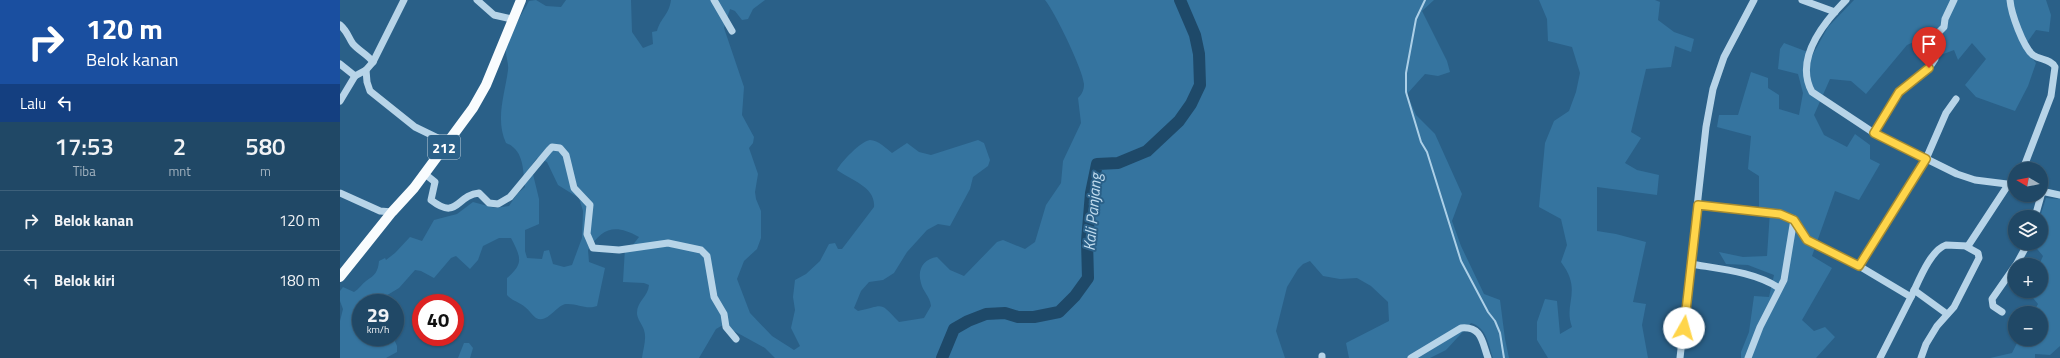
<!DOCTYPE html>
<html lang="id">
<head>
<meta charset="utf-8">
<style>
  body { margin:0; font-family:"Titillium Web",sans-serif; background:#284f6c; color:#f1f3f6; height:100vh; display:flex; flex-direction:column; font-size:15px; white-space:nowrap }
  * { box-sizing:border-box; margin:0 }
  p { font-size:13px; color:#a2b2bf }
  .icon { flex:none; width:22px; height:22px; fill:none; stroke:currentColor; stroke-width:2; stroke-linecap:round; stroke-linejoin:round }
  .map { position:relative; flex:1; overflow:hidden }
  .side { display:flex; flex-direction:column; background:#204866; width:340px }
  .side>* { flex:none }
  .top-card { background:#1a4fa0; color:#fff; overflow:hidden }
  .needle { width:26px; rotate:280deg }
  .controls { position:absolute; left:1668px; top:162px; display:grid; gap:8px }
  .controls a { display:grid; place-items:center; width:40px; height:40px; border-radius:50%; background:#204866; box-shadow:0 1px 3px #0004,0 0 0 1px #3d607a; font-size:20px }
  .speed { position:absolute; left:12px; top:294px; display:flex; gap:8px; font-size:20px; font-weight:700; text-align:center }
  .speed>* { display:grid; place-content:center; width:52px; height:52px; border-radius:50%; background:#204866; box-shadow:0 1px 3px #0004,0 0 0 1px #3d607a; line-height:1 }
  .speed small { font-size:10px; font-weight:400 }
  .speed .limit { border:6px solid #d22; background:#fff; color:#111 }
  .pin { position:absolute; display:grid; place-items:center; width:34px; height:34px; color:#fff; margin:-41px -17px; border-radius:50% 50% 50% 0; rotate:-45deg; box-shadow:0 0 4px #0007 }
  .pin .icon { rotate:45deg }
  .me { position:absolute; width:44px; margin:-22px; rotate:7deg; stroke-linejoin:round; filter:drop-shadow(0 0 3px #0008) }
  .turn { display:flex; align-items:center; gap:14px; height:84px; padding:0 20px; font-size:18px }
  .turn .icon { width:52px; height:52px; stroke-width:2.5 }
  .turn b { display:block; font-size:28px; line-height:34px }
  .then { display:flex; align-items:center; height:38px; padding:0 20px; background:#0003; gap:8px; font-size:15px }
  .eta { display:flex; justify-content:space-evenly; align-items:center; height:68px; text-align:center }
  .eta b { font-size:24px; font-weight:600; line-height:28px }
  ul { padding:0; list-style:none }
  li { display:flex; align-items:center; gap:12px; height:60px; padding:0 20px; border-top:1px solid #3d607a }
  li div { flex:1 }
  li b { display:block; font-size:15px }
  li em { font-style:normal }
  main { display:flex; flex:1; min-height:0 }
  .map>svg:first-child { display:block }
  .green { fill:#35749f; fill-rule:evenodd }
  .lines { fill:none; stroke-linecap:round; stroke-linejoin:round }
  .stream { stroke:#acd0e8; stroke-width:2 }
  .river { stroke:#1e4969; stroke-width:12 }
  .minor { stroke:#b7d4e8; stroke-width:7 }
  .major { stroke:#f9fcfe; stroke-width:10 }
  .route-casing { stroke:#a68a30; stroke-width:10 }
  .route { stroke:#ffd54a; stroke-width:7 }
  .labels { text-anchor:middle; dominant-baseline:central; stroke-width:4; stroke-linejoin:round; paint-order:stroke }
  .shield { fill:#2a6088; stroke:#bfcfdb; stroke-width:1 }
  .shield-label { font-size:14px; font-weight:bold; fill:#fff }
  .water-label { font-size:16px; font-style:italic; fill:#c3ddef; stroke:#2a6088 }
</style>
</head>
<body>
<main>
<section class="side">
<div class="top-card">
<div class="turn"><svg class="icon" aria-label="right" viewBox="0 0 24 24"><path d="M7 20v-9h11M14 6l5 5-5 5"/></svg><div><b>120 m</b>Belok kanan</div></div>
<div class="then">Lalu<svg class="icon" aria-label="left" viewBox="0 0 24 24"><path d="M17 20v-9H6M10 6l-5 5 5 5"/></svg></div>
</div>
<div class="eta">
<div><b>17:53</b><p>Tiba</p></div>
<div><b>2</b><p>mnt</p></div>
<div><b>580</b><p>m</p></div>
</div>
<ul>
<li><svg class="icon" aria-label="right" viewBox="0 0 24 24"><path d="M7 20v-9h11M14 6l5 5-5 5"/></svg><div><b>Belok kanan</b></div><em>120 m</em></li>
<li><svg class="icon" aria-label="left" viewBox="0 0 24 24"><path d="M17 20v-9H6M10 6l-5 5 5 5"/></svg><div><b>Belok kiri</b></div><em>180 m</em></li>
</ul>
</section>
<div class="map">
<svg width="1720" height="358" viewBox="0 0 1720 358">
  <rect width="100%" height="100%" fill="#2a6088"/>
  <!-- green -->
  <g class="green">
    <path d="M196 0 206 6 221 7 226 0H291L292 32 303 48 313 44 312 32 317 31C321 17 329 15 331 0H425L413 9 408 19 402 20 395 11 390 9 384 28 404 87 402 115 414 137 413 143 409 148 418 174 415 192 416 199 421 211V238L417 249 404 261 397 279 410 313 432 336 454 350 460 346 451 328 455 310 453 297 455 280 466 274 480 261 489 244 495 243 498 249H502L534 207C536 187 511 180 497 170 501 162 521 141 530 140 538 140 547 149 552 153L567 143 579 152 591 155 638 140 644 143 650 160 648 166 633 177 630 189 610 226 598 224 587 230 567 252 554 273 543 280 529 282 521 291 514 308 518 311C545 305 539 301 559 322L584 318 591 306C590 296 583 292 581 283 577 270 583 259 597 257L610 270 624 276 657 242 663 240 685 249 695 242 706 205 721 183 723 161 741 123 738 98C742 94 744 90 744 84 743 70 715 12 705 0H1094L1082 11 1107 61 1110 72 1098 76 1085 74 1067 94 1076 115 1095 134 1122 194 1112 221 1121 246 1144 294 1160 300 1165 339 1169 358H1153C1148 344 1147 328 1131 323L1106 350 1090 358H1009L1006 343 1049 321 1048 302 1031 286 1017 278 1000 279 983 276 970 261 963 264 958 269 947 287 936 331 945 358H435L425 348 383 325 376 329 359 358H302C303 349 307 339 304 330 302 324 297 319 297 313 297 301 308 297 309 285L304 283 283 282 285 248 292 246 299 237C275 224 263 227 248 250L249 262 265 268 257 306C246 310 237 303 226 304 216 305 208 324 196 318 192 315 189 310 185 307 179 302 172 301 167 295V278C184 264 181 257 171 238H159L143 246 138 260 130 269 116 256 111 258 94 278 81 271 75 270 59 288 34 303H21V337H53L57 346V352L46 358H0V321L3 309 0 301V291L3 287 14 292C19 289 22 284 26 281 35 275 38 272 39 261L45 258 46 260 55 253 70 237 82 241 94 220 117 214 133 202 155 208 169 206 177 194 185 187C183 170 184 150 166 143 155 119 165 94 168 70 169 63 165 55 166 48 170 32 181 16 189 1ZM197 158 207 162 218 185 239 198 243 211 242 238 232 265 224 267 213 264 209 250 204 251 202 259 187 258 185 251V230L199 224V199L191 166Z"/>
    <path d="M1199 0H1315L1320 2 1318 20 1334 32 1354 39 1351 52 1335 46 1331 67 1306 69 1291 132 1301 138 1285 163 1297 170 1319 175 1317 195 1257 187V231L1276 234 1306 242 1293 302 1306 304 1302 325 1308 358H1208L1197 340V322L1205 299 1217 301 1220 334 1232 327C1223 303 1243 291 1221 262L1227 245 1221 219 1199 207 1205 143 1214 121 1229 111 1236 92 1240 73 1232 47 1208 41 1207 19Z"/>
    <polygon points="1514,0 1706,0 1711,15 1709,32 1696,30 1684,47 1696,63 1688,86 1675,111 1636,97 1625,85 1646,59 1632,43 1618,60 1614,50 1598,56 1585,37 1567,45 1526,94 1511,81 1490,79 1474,115 1484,135 1507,147 1515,134 1530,145 1530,159 1540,164 1519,200 1495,191 1472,256 1492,268 1462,320 1474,331 1485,327 1495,337 1476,358 1401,358 1401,352 1409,332 1414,296 1429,297 1434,275 1408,265 1386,264 1379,252 1403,257 1427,256 1430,211 1419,208 1419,176 1408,169 1411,136 1377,127 1379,115 1398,115 1411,72 1428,78 1428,88 1439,95 1439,109 1459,115 1463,93 1458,74 1438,69 1440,49 1444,43 1473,54 1488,27"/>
    <polygon points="1720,197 1720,346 1710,355 1695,354 1695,358 1650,358 1672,353 1679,339 1701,339 1701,313 1693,313 1698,304 1689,293 1690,291 1701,291 1701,265 1699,265 1703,256 1693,244 1701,243 1700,217 1706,198 1718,199"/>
    <polygon points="124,343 129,343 133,348 130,358 118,358"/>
  </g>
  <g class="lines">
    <!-- stream -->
    <polyline class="stream" points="1085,0 1076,19 1066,73 1066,92 1081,142 1087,152 1121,261 1148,312 1155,321 1160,333 1164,358"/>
    <!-- river -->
    <polyline class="river" points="602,358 614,329 628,321 646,314 665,313 678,317 694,317 719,312 735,296 748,278 747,241 751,193 757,164 778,163 807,151 839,121 851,104 860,85 859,54 855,35 840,0"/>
    <!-- minor -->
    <g class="minor">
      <polyline points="64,0 33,62 26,70 27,82 30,91 75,127 108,143"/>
      <polyline points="137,0 154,15 172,19"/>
      <polyline points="374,0 392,31"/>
      <polyline points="1462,0 1495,12"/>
      <path d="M1506 0C1484 22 1454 59 1472 92L1534 133 1617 174 1635 180 1675 185"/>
      <path d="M1670 0C1671 13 1683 47 1693 55 1700 60 1711 59 1715 67L1711 96 1683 169"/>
      <path d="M0 25C8 32 8 37 13 44 19 51 27 54 33 62"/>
      <polyline points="0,64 15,76 26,70"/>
      <polyline points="0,101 15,76"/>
      <polyline points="1534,133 1559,92 1589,68 1595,59 1595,55 1585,41 1588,37 1599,32 1604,27 1605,19 1614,0"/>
      <path d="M85 174 95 182 91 200C118 221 116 195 139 193L149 203 158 204 170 197 209 150 212 147 220 148 226 155 234 188 250 205 247 234 253 248 279 250 328 243 361 250 367 256 374 297 384 314 386 327 396 339"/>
      <polyline points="1701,191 1720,195"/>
      <polyline points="0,193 40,211 52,212"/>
      <polyline points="1358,205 1441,214 1454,219 1467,240 1519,266"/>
      <polyline points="1695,217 1702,192"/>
      <path d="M1351 264C1380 269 1415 272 1439 288"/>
      <polyline points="1676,265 1688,243"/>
      <polyline points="1574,290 1607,314"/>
      <path d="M1571 297C1578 283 1590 250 1606 245L1628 246 1668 185"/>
      <polyline points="1662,312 1653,306 1652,299 1675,266"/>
      <polyline points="982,356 982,358"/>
      <path d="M1071 358 1121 328C1142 326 1142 342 1148 358"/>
      <polyline points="1340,358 1366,127 1373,89 1384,57 1414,0"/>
      <polyline points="1408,358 1420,327 1444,280 1454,219"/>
      <polyline points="1540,358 1571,297 1519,266 1586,159 1606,113 1616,99"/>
      <polyline points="1581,358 1586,344 1597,326 1614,307 1639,258 1638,253 1627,247"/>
    </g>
    <!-- major -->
    <polyline class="major" points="0,277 52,212 74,188 133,108 146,85 181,0"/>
  </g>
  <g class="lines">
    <defs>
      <polyline id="route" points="1344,328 1358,205 1440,214 1454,220 1467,240 1519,266 1586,159 1534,133 1559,92 1589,68"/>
    </defs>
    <!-- route casing -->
    <use href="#route" class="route-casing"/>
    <!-- route -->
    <use href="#route" class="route"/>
  </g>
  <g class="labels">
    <!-- shield labels -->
    <rect class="shield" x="88" y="135" width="32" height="24" rx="3"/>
    <g class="shield-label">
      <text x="104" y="147">212</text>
    </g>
    <!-- water labels -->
    <g class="water-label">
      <text transform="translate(752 212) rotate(-85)">Kali Panjang</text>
    </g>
  </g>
</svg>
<div class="controls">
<a><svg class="needle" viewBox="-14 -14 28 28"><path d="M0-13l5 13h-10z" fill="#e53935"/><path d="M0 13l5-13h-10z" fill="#a2b2bf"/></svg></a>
<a><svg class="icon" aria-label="layers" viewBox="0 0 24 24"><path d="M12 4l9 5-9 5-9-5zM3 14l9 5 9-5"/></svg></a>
<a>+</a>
<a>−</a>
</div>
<div class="speed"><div>29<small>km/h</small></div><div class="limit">40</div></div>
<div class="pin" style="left:1589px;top:68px;background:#d93025"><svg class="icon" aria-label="arrive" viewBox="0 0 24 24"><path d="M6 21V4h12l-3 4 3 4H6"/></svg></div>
<svg class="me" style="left:1344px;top:328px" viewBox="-20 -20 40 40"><circle r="19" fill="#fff"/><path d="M0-13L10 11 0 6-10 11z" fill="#ffd54a"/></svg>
</div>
</main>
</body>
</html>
